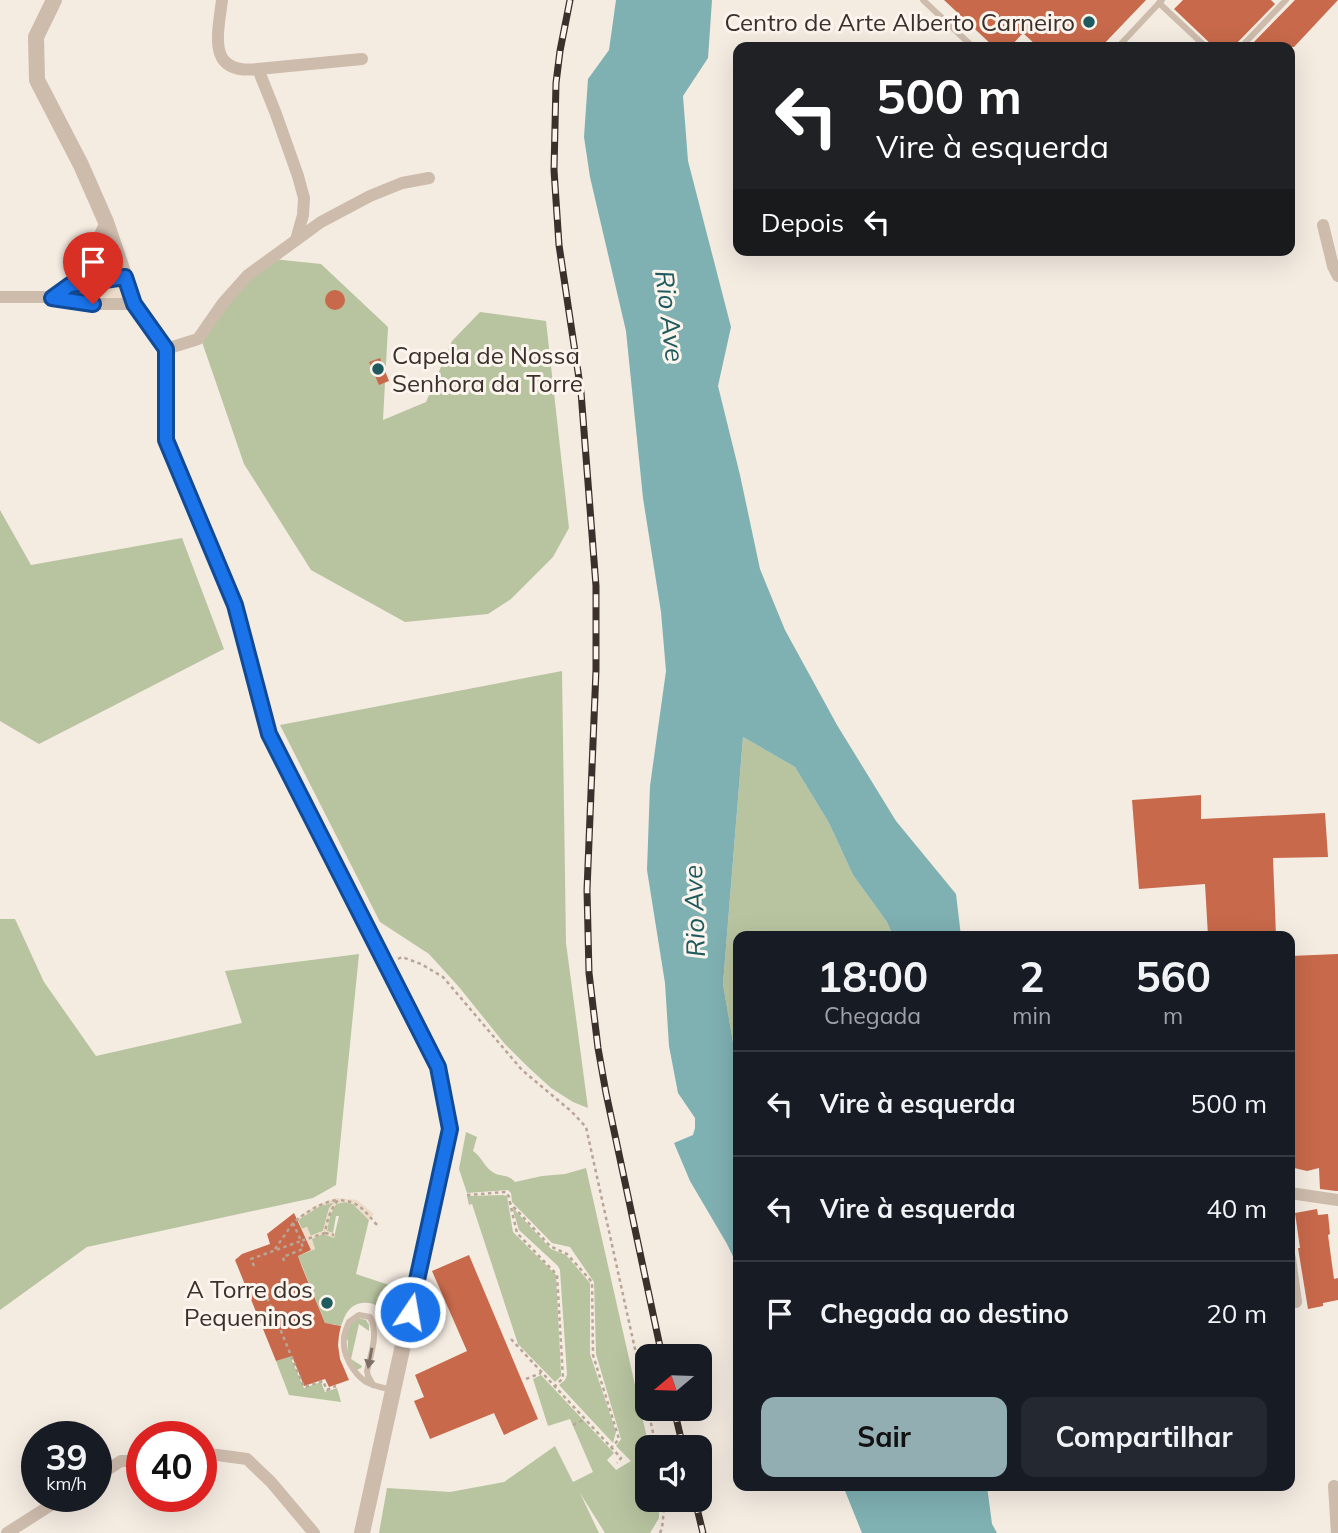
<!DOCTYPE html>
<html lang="pt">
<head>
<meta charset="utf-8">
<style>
  body { margin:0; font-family:Mulish,sans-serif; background:#242831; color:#f1f3f6; height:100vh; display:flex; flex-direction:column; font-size:26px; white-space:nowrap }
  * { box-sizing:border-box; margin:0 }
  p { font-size:23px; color:#9ea1a6 }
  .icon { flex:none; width:38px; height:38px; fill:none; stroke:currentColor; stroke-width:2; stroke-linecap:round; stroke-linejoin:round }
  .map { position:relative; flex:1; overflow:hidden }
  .details { position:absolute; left:733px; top:931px; width:562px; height:560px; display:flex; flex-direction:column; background:#171b24; border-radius:14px; box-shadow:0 7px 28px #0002 }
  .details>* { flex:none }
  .banner { position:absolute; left:733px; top:42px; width:562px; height:214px; border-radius:14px; box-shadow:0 7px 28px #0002; background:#202124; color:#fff; overflow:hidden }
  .needle { width:46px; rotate:251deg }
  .fabs { position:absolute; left:635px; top:1344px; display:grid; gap:14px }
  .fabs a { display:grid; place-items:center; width:77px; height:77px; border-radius:14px; background:#171b24; box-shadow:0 7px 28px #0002; font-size:35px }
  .speed { position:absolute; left:21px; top:1421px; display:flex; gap:14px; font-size:35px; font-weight:700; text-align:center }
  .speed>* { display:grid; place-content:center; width:91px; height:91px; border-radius:50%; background:#171b24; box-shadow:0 7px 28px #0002; line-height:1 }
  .speed small { font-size:18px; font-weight:400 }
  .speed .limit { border:10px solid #d22; background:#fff; color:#111 }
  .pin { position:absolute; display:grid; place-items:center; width:60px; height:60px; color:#fff; margin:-72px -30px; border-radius:50% 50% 50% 0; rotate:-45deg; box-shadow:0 0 7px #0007 }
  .pin .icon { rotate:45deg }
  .me { position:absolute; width:77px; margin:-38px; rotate:12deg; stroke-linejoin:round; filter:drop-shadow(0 0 5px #0008) }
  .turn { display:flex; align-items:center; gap:24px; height:147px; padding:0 28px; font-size:32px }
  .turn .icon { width:91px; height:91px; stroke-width:2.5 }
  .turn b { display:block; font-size:49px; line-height:60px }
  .then { display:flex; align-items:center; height:66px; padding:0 28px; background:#0003; gap:14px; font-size:26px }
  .eta { display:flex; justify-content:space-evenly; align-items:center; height:119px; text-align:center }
  .eta b { font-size:42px; font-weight:700; line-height:49px }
  .cta { display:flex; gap:14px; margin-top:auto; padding:14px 28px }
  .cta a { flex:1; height:80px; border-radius:14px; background:#92aeb2; color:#111; font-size:28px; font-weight:700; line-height:80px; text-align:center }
  .cta a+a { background:#242831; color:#f1f3f6 }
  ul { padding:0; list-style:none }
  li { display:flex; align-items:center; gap:21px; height:105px; padding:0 28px; border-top:2px solid #363941 }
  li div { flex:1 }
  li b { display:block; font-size:26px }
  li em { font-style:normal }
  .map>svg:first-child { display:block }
  .green { fill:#b8c4a0 }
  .plaza { fill:#ecdcc8 }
  .water { fill:#7fb0b2 }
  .building { fill:#c8694b }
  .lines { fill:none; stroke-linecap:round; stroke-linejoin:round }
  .path { stroke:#b9a596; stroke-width:2.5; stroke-dasharray:3.5 3.5; stroke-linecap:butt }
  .service { stroke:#cdbbac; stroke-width:6 }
  .minor { stroke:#cdbbac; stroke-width:12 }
  .tertiary { stroke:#cdbbac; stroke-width:16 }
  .rail-casing { stroke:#3b302b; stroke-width:7 }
  .rail { stroke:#fbf5ee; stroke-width:4.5; stroke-dasharray:13; stroke-linecap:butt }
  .oneway { fill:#7d6f65 }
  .route-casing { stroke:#114b97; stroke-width:18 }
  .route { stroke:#1a73e8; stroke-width:12 }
  .poi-dot { fill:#1f5a5e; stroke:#fbf5ee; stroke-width:2.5 }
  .labels { text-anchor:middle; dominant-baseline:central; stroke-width:6; stroke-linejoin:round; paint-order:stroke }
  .poi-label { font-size:24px; fill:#3b302b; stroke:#fbf5ee; text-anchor:end }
  .water-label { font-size:26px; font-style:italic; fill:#1f5a5e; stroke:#fbf5ee }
</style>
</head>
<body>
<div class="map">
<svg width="1338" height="1533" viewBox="0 0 1338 1533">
  <rect width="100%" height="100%" fill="#f4ebe1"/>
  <!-- green -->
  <g class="green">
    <polygon points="273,259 321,264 388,327 383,420 426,402 452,341 480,312 546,321 569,528 553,557 511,599 488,614 405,622 311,570 244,464 201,339 225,304"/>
    <polygon points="0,510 31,565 182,538 224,649 39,744 0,721"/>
    <polygon points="562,671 566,943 588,1108 573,1102 551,1088 529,1068 504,1043 459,987 429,954 380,922 280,725"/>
    <polygon points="743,737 795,767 829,823 853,875 887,922 893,936 738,936 738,1071 723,984"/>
    <polygon points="0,919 15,919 44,982 96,1056 242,1023 225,971 359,954 336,1185 313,1198 87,1247 0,1310"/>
    <path d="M466 1132 477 1137 473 1151C481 1156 485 1168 494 1173 502 1177 508 1174 515 1182L542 1176 565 1174 586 1168 649 1447H648V1500H659V1518L650 1533H605L580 1493 599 1533H379L387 1488 450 1492 504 1482 555 1446 573 1482 593 1472 570 1419 548 1426 533 1379 541 1375 614 1453 607 1460 616 1470 631 1461 616 1446 621 1439 596 1354 594 1282 570 1247 552 1243 512 1202 511 1193 508 1190 467 1193 459 1169Z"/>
    <polygon points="503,1195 507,1196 513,1232 556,1275 561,1372 561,1376 555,1382 518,1344 472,1204 469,1205 467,1196"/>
    <polygon points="335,1202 329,1209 323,1231 310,1236 307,1227 302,1229 298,1220 320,1206"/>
    <path d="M345 1202 353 1204 369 1220 356 1274 404 1290 395 1333C392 1326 390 1318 385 1312 376 1301 358 1299 349 1310 345 1314 343 1321 341 1326L332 1324 330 1335 298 1256 315 1249 311 1239 323 1234 334 1237 339 1216H336L333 1233 327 1231 330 1215 336 1204Z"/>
    <polygon points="512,1207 551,1249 566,1255 590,1283 590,1354 616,1432 613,1443 559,1385 565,1380 567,1375 560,1270 558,1266 519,1230"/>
    <path d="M358 1318 366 1320 369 1325V1331L359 1324 351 1359 362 1366 361 1368 356 1370C349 1363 347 1350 348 1340L345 1339 349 1324Z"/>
    <polygon points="290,1356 304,1388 321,1382 325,1392 337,1388 341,1402 289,1395 276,1361"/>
  </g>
  <!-- plaza -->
  <g class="plaza">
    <polygon points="108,248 125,299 66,295"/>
    <polygon points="336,1198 357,1200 374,1214 369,1220 353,1204 345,1202 336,1204 330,1215 327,1231 335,1234 334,1238 323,1234 312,1239 315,1249 311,1250 302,1229 307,1227 311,1236 323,1231 329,1208 334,1202 320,1206 298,1220 297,1218 317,1205"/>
  </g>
  <!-- water -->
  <g class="water">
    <polygon points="616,0 712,0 708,58 683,96 688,161 731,327 718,386 740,475 760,569 785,630 837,725 896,821 956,894 961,936 893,936 887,922 853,875 829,823 795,767 743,737 723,984 738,1071 738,1267 727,1244 690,1181 674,1143 693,1135 695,1128 695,1118 678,1093 669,1046 665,983 647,870 650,786 666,671 661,612 643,498 626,331 590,177 584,137 588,79 609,50"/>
    <polygon points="843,1486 987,1486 992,1524 997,1533 862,1533"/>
  </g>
  <!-- building -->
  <g class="building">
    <polygon points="944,0 1146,0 1101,47 1038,47 1023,33 1010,47 994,47"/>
    <polygon points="1183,0 1271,0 1275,4 1237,43 1235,47 1214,47 1174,9"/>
    <polygon points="1295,0 1338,0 1294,47 1249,47"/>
    <circle cx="335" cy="300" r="10"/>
    <polygon points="380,358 389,381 379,385 369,362"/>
    <polygon points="1201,795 1201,819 1325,813 1328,857 1273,858 1276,936 1208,936 1205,884 1139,889 1132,800"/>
    <polygon points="1338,954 1338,1191 1336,1191 1320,1189 1319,1168 1307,1171 1290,1167 1290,956"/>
    <polygon points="1317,1209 1318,1215 1328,1214 1330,1234 1328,1235 1334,1279 1338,1278 1338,1300 1323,1303 1323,1306 1308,1309 1298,1248 1300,1248 1295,1213"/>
    <polygon points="294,1213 311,1250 298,1256 302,1267 325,1323 341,1326 339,1335 338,1345 340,1359 349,1380 329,1387 325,1379 304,1386 292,1356 276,1361 235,1260 242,1254 270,1244 267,1234"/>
    <polygon points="469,1255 538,1419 504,1435 494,1413 430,1439 414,1401 424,1397 415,1375 467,1351 432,1271"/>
  </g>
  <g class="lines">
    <!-- path -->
    <g class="path">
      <polyline points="398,959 402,957 421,964 443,977 522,1070 571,1111 586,1127 648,1408"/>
      <polyline points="467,1195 506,1192 509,1197 510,1203"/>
      <polyline points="325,1233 334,1235"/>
      <polyline points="275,1249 293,1223"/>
      <path d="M284 1261 283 1257 303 1249 301 1241 325 1233C327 1220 330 1210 338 1200 360 1201 364 1211 378 1226"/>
      <path d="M254 1266 251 1259 301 1241 293 1223C306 1212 321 1202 338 1200"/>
      <polyline points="262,1285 304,1387 323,1381 327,1390 336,1386"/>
      <polyline points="511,1339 621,1458 617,1463"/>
      <polyline points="526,1379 541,1373"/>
      <polyline points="554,1387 563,1378 557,1275 517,1233 510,1203 550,1246 567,1254 592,1282 593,1355 619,1439 611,1448"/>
      <polyline points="648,1409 656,1447"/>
      <polyline points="573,1425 585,1419"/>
      <polyline points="660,1533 662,1528 665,1500"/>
    </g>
    <!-- service -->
    <g class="service">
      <polyline points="923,0 973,47"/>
      <polyline points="1159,3 1206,47"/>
      <polyline points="1118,47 1162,0"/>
      <polyline points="1241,47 1286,0"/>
      <path d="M373 1385 368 1376 367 1371C371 1353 379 1334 370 1317L359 1315 349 1322C347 1327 344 1333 344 1338 342 1354 353 1373 366 1382 373 1386 384 1388 393 1390"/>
    </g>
    <!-- minor -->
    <g class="minor">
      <path d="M222 0C218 34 206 75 258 69L276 114 298 176 304 198 303 215 296 240"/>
      <polyline points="258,69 362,59"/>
      <polyline points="1323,225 1333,266 1338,276"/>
      <polyline points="70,285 125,277"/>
      <polyline points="0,297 52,297 93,304 134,304"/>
      <polyline points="52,297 70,285 91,263 95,245 106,222"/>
      <polyline points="166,349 198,339 223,303 248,275 321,222 370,196 402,183 429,178"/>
      <polyline points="1290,1193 1338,1200"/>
      <polyline points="1290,1258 1296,1302"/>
      <polyline points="201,1455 210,1454 247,1459 271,1482 314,1533"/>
      <polyline points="96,1477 121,1461 142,1461"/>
      <polyline points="1334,1486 1337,1533"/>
      <polyline points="7,1533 65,1496"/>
    </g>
    <!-- tertiary -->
    <polyline class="tertiary" points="54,0 36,37 37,80 81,165 106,222 134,304 166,349 166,440 235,605 269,734 438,1067 450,1129 362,1533"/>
    <defs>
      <g id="rail">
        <polyline points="570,0 560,51 556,83 554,170 559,245 581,392 596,586 596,670 587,890 589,973 598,1048 606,1093 662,1356"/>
        <polyline points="674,1409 683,1447"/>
        <polyline points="695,1500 703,1533"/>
      </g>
    </defs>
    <!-- rail casing -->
    <use href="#rail" class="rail-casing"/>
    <!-- rail -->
    <use href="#rail" class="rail"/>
  </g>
  <!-- one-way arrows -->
  <defs><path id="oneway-solid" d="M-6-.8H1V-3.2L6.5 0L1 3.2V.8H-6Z" transform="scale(1.75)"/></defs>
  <use class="oneway" href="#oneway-solid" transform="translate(370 1358) rotate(101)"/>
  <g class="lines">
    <defs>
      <polyline id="route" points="93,304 52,298 70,285 125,277 134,304 166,349 166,440 235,605 269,734 438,1067 450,1129 410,1312"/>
    </defs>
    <!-- route casing -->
    <use href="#route" class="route-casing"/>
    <!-- route -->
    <use href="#route" class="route"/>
  </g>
  <!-- markers -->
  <g class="poi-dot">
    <circle cx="1089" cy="22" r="7"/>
    <circle cx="378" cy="369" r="7"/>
    <circle cx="327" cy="1303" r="7"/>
  </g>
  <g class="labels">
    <!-- poi labels -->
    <g class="poi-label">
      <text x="1075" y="22">Centro de Arte Alberto Carneiro</text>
      <text x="392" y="355" text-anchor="start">Capela de Nossa<tspan x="392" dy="28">Senhora da Torre</tspan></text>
      <text x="313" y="1289">A Torre dos<tspan x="313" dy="28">Pequeninos</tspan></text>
    </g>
    <!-- water labels -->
    <g class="water-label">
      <text transform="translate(670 316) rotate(83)">Rio Ave</text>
      <text transform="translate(694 911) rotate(-92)">Rio Ave</text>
    </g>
  </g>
</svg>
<div class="fabs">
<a><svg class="needle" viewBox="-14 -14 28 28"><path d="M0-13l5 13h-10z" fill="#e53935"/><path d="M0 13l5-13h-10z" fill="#9ea1a6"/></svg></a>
<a><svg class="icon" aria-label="sound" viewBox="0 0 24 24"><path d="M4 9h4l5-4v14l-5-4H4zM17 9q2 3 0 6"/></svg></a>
</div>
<div class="speed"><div>39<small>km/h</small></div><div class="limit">40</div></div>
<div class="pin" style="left:93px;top:304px;background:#d93025"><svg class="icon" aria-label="arrive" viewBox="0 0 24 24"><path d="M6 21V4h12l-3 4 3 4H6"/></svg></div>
<svg class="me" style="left:410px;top:1312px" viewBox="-20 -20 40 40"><circle r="17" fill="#1a73e8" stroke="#fff" stroke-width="3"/><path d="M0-11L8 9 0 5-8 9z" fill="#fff"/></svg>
<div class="banner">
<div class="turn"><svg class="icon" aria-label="left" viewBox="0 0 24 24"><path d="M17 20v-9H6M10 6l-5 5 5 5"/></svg><div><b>500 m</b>Vire à esquerda</div></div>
<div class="then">Depois<svg class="icon" aria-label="left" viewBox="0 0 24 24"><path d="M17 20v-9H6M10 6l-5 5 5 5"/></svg></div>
</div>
<section class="details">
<div class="eta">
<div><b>18:00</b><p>Chegada</p></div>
<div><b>2</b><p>min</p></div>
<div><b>560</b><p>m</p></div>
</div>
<ul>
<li><svg class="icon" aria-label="left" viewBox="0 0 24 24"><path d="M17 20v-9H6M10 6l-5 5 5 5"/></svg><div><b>Vire à esquerda</b></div><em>500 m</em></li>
<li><svg class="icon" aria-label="left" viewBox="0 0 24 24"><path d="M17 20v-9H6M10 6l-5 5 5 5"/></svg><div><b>Vire à esquerda</b></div><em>40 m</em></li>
<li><svg class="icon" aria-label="arrive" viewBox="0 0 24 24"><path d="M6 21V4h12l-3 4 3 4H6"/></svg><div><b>Chegada ao destino</b></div><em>20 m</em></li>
</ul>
<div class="cta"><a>Sair</a><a>Compartilhar</a></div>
</section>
</div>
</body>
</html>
